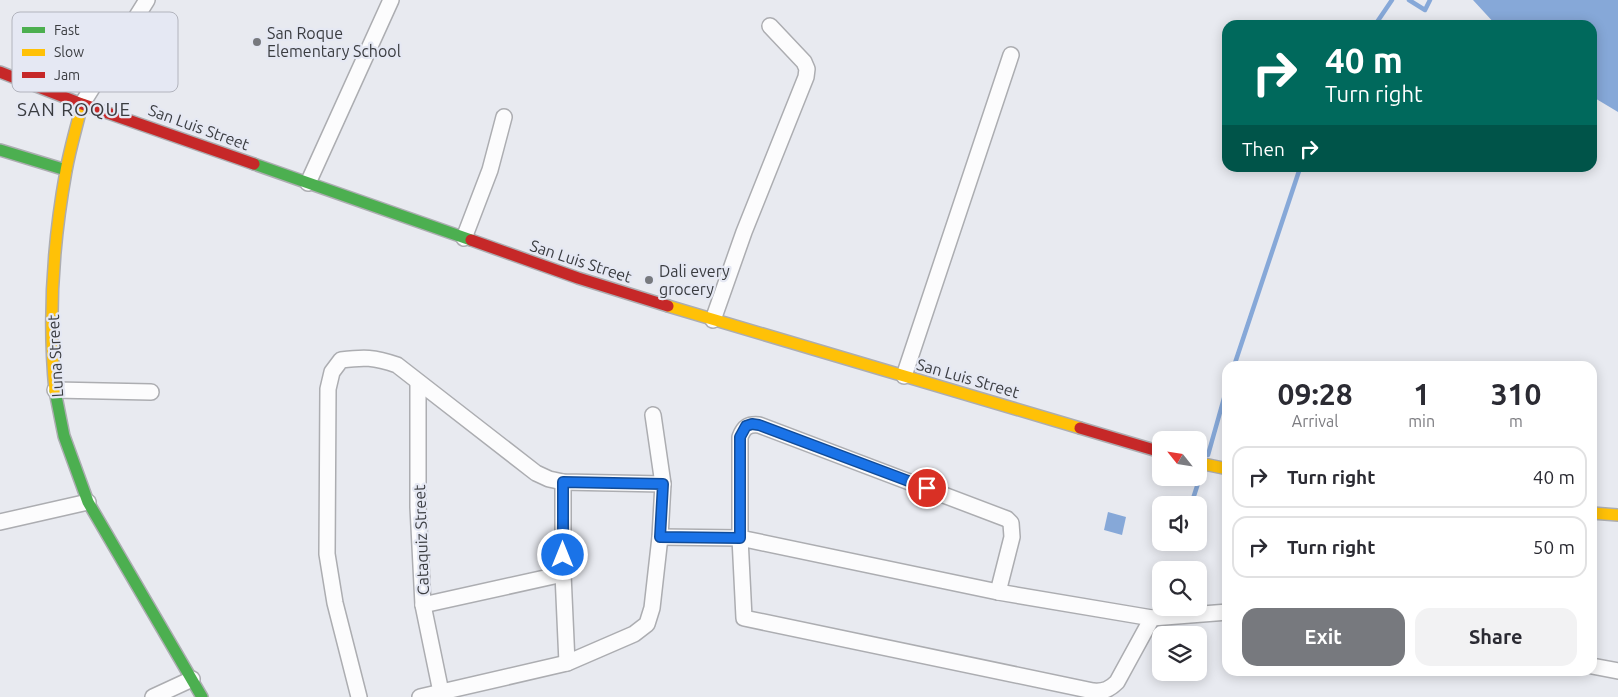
<!DOCTYPE html>
<html lang="en">
<head>
<meta charset="utf-8">
<style>
  body { margin:0; font-family:Ubuntu,sans-serif; background:#f2f2f3; color:#2b2b33; height:100vh; display:flex; flex-direction:column; font-size:19px; white-space:nowrap }
  * { box-sizing:border-box; margin:0 }
  p { font-size:16px; color:#7c7c81 }
  .icon { flex:none; width:28px; height:28px; fill:none; stroke:currentColor; stroke-width:2; stroke-linecap:round; stroke-linejoin:round }
  .map { position:relative; flex:1; overflow:hidden }
  .side { position:absolute; left:1222px; top:361px; width:375px; height:315px; display:flex; flex-direction:column; background:#fff; border-radius:15px; box-shadow:0 2px 12px #0003 }
  .side>* { flex:none }
  .hud { position:absolute; left:1222px; top:20px; width:375px; height:152px; border-radius:15px; box-shadow:0 2px 12px #0003; background:#00695c; color:#fff; overflow:hidden }
  .needle { width:32px; rotate:300deg }
  .fabs { position:absolute; left:1152px; top:431px; display:grid; gap:10px }
  .fabs a { display:grid; place-items:center; width:55px; height:55px; border-radius:10px; background:#fff; box-shadow:0 2px 12px #0003; font-size:25px }
  .pin { position:absolute; display:grid; place-items:center; width:42px; height:42px; color:#fff; margin:-21px; border:2px solid #fff; border-radius:50%; box-shadow:0 1px 5px #0007 }
  .me { position:absolute; width:55px; margin:-28px; rotate:0deg; stroke-linejoin:round; filter:drop-shadow(0 0 4px #0008) }
  .turn { display:flex; align-items:center; gap:18px; height:105px; padding:0 20px; font-size:22px }
  .turn .icon { width:65px; height:65px; stroke-width:2.5 }
  .turn b { display:block; font-size:35px; line-height:42px }
  .then { display:flex; align-items:center; height:48px; padding:0 20px; background:#0003; gap:10px; font-size:19px }
  .eta { display:flex; justify-content:space-evenly; align-items:center; height:85px; text-align:center }
  .eta b { font-size:30px; font-weight:600; line-height:35px }
  .cta { display:flex; gap:10px; margin-top:auto; padding:10px 20px }
  .cta a { flex:1; height:58px; border-radius:15px; background:#77797e; color:#fff; font-size:20px; font-weight:600; line-height:58px; text-align:center }
  .cta a+a { background:#f2f2f3; color:#2b2b33 }
  ul { padding:0; list-style:none }
  li { display:flex; align-items:center; gap:15px; height:62px; margin:0 10px 8px; padding:0 10px; border:2px solid #e1e1e2; border-radius:15px }
  li div { flex:1 }
  li b { display:block; font-size:19px }
  li em { font-style:normal }
  .map>svg:first-child { display:block }
  .water { fill:#86a8d8 }
  .lines { fill:none; stroke-linecap:round; stroke-linejoin:round }
  .stream { stroke:#86a8d8; stroke-width:4.5 }
  .street-casing { stroke:#acadb1; stroke-width:18 }
  .fast-casing { stroke:#acadb1; stroke-width:14 }
  .slow-casing { stroke:#acadb1; stroke-width:14 }
  .jam-casing { stroke:#acadb1; stroke-width:14 }
  .street { stroke:#fcfcfd; stroke-width:15 }
  .fast { stroke:#4caf50; stroke-width:11 }
  .slow { stroke:#ffc107; stroke-width:11 }
  .jam { stroke:#c62828; stroke-width:11 }
  .route-casing { stroke:#114b97; stroke-width:12 }
  .route { stroke:#1a73e8; stroke-width:9 }
  .poi-dot { fill:#77797e; stroke:#e5e8f3; stroke-width:2 }
  .labels { text-anchor:middle; dominant-baseline:central; stroke-width:4.5; stroke-linejoin:round; paint-order:stroke }
  .poi-label { font-size:16px; fill:#3a3c40; stroke:#e5e8f3; text-anchor:start }
  .street-label { font-size:16px; fill:#3a3c40; stroke:#e5e8f3 }
  .quarter-label { font-size:19px; letter-spacing:1px; fill:#3a3c40; stroke:#e5e8f3 }
  .key { fill:#e5e8f3; stroke:#b2b4bd; stroke-width:1 }
  .key-label { font-size:14px; fill:#3a3c40 }
</style>
</head>
<body>
<div class="map">
<svg width="1618" height="697" viewBox="0 0 1618 697">
  <rect width="100%" height="100%" fill="#e8eaf0"/>
  <!-- water -->
  <g class="water">
    <polygon points="1473,0 1618,0 1618,112 1593,97 1592,25 1496,25"/>
    <polygon points="1108,512 1126,517 1122,535 1104,530"/>
  </g>
  <g class="lines">
    <!-- stream -->
    <g class="stream">
      <polyline points="1409,0 1425,10 1430,0"/>
      <polyline points="1375,25 1392,0"/>
      <polyline points="1234,366 1300,168"/>
      <polyline points="1208,455 1228,384"/>
      <polyline points="1191,505 1201,474"/>
      <polyline points="1178,543 1179,542"/>
    </g>
    <defs>
      <g id="street">
        <polyline points="82,104 147,0"/>
        <polyline points="308,183 391,0"/>
        <polyline points="464,238 490,170 504,117"/>
        <polyline points="713,320 744,232 806,77 807,69 804,62 770,26"/>
        <polyline points="904,376 1011,55"/>
        <polyline points="418,382 418,507 423,605 442,697"/>
        <polyline points="55,390 151,392"/>
        <polyline points="563,482 563,574 567,663"/>
        <polyline points="0,522 88,502"/>
        <polyline points="660,537 740,538 998,592 1152,618 1228,612"/>
        <path d="M998 592 1012 537 1011 523 1007 519 759 425C748 424 744 427 740 437V538L744 618 1093 691C1104 692 1110 689 1117 682L1152 618"/>
        <polyline points="423,605 563,574"/>
        <polyline points="1592,666 1618,671"/>
        <polyline points="153,697 192,679"/>
        <path d="M359 697 335 603 327 554 328 389 332 372 341 360C364 357 374 357 397 365L536 473 549 479 563 482 663 484"/>
        <polyline points="420,697 567,663 634,634 647,624 652,608 660,537 663,484 653,415"/>
      </g>
      <g id="fast">
        <polyline points="0,150 66,170"/>
        <polyline points="254,164 471,240"/>
        <polyline points="55,391 64,436 88,502 202,697"/>
      </g>
      <g id="slow">
        <polyline points="668,306 1080,428"/>
        <path d="M55 391C48 318 53 243 66 171 70 148 77 126 82 104"/>
        <polyline points="1199,463 1228,469"/>
        <polyline points="1592,513 1618,515"/>
      </g>
      <g id="jam">
        <polyline points="0,72 82,104 254,164"/>
        <polyline points="471,240 578,278 668,306"/>
        <polyline points="1080,428 1161,452"/>
      </g>
    </defs>
    <!-- street casing -->
    <use href="#street" class="street-casing"/>
    <!-- fast casing -->
    <use href="#fast" class="fast-casing"/>
    <!-- slow casing -->
    <use href="#slow" class="slow-casing"/>
    <!-- jam casing -->
    <use href="#jam" class="jam-casing"/>
    <!-- street -->
    <use href="#street" class="street"/>
    <!-- fast -->
    <use href="#fast" class="fast"/>
    <!-- slow -->
    <use href="#slow" class="slow"/>
    <!-- jam -->
    <use href="#jam" class="jam"/>
  </g>
  <g class="lines">
    <defs>
      <polyline id="route" points="563,555 563,482 663,484 660,537 740,538 740,437 746,426 752,424 759,425 927,488"/>
    </defs>
    <!-- route casing -->
    <use href="#route" class="route-casing"/>
    <!-- route -->
    <use href="#route" class="route"/>
  </g>
  <!-- markers -->
  <g class="poi-dot">
    <circle cx="257" cy="42" r="5"/>
    <circle cx="649" cy="280" r="5"/>
  </g>
  <g class="labels">
    <!-- poi labels -->
    <g class="poi-label">
      <text x="267" y="33">San Roque<tspan x="267" dy="18">Elementary School</tspan></text>
      <text x="659" y="271">Dali every<tspan x="659" dy="18">grocery</tspan></text>
    </g>
    <!-- street labels -->
    <g class="street-label">
      <text transform="translate(199 127) rotate(20)">San Luis Street</text>
      <text transform="translate(581 261) rotate(18)">San Luis Street</text>
      <text transform="translate(55 356) rotate(-93)">Luna Street</text>
      <text transform="translate(968 378) rotate(16)">San Luis Street</text>
      <text transform="translate(421 540) rotate(-92)">Cataquiz Street</text>
    </g>
    <!-- quarter labels -->
    <g class="quarter-label">
      <text x="74" y="109">SAN ROQUE</text>
    </g>
  </g>
  <!-- legend -->
  <rect x="12" y="12" width="166" height="80" rx="8" class="key"/>
  <rect x="22" y="27" width="23" height="6" fill="#4caf50"/>
  <rect x="22" y="49" width="23" height="7" fill="#ffc107"/>
  <rect x="22" y="72" width="23" height="6" fill="#c62828"/>
  <g class="key-label">
    <text x="54" y="35">Fast</text>
    <text x="54" y="57">Slow</text>
    <text x="54" y="80">Jam</text>
  </g>
</svg>
<div class="fabs">
<a><svg class="needle" viewBox="-14 -14 28 28"><path d="M0-13l5 13h-10z" fill="#e53935"/><path d="M0 13l5-13h-10z" fill="#7c7c81"/></svg></a>
<a><svg class="icon" aria-label="sound" viewBox="0 0 24 24"><path d="M4 9h4l5-4v14l-5-4H4zM17 9q2 3 0 6"/></svg></a>
<a><svg class="icon" aria-label="search" viewBox="0 0 24 24"><circle cx="10" cy="10" r="6"/><path d="M15 15l6 6"/></svg></a>
<a><svg class="icon" aria-label="layers" viewBox="0 0 24 24"><path d="M12 4l9 5-9 5-9-5zM3 14l9 5 9-5"/></svg></a>
</div>
<div class="pin" style="left:927px;top:488px;background:#d93025"><svg class="icon" aria-label="arrive" viewBox="0 0 24 24"><path d="M6 21V4h12l-3 4 3 4H6"/></svg></div>
<svg class="me" style="left:563px;top:555px" viewBox="-20 -20 40 40"><circle r="17" fill="#1a73e8" stroke="#fff" stroke-width="3"/><path d="M0-11L8 9 0 5-8 9z" fill="#fff"/></svg>
<div class="hud">
<div class="turn"><svg class="icon" aria-label="right" viewBox="0 0 24 24"><path d="M7 20v-9h11M14 6l5 5-5 5"/></svg><div><b>40 m</b>Turn right</div></div>
<div class="then">Then<svg class="icon" aria-label="right" viewBox="0 0 24 24"><path d="M7 20v-9h11M14 6l5 5-5 5"/></svg></div>
</div>
<section class="side">
<div class="eta">
<div><b>09:28</b><p>Arrival</p></div>
<div><b>1</b><p>min</p></div>
<div><b>310</b><p>m</p></div>
</div>
<ul>
<li><svg class="icon" aria-label="right" viewBox="0 0 24 24"><path d="M7 20v-9h11M14 6l5 5-5 5"/></svg><div><b>Turn right</b></div><em>40 m</em></li>
<li><svg class="icon" aria-label="right" viewBox="0 0 24 24"><path d="M7 20v-9h11M14 6l5 5-5 5"/></svg><div><b>Turn right</b></div><em>50 m</em></li>
</ul>
<div class="cta"><a>Exit</a><a>Share</a></div>
</section>
</div>
</body>
</html>
